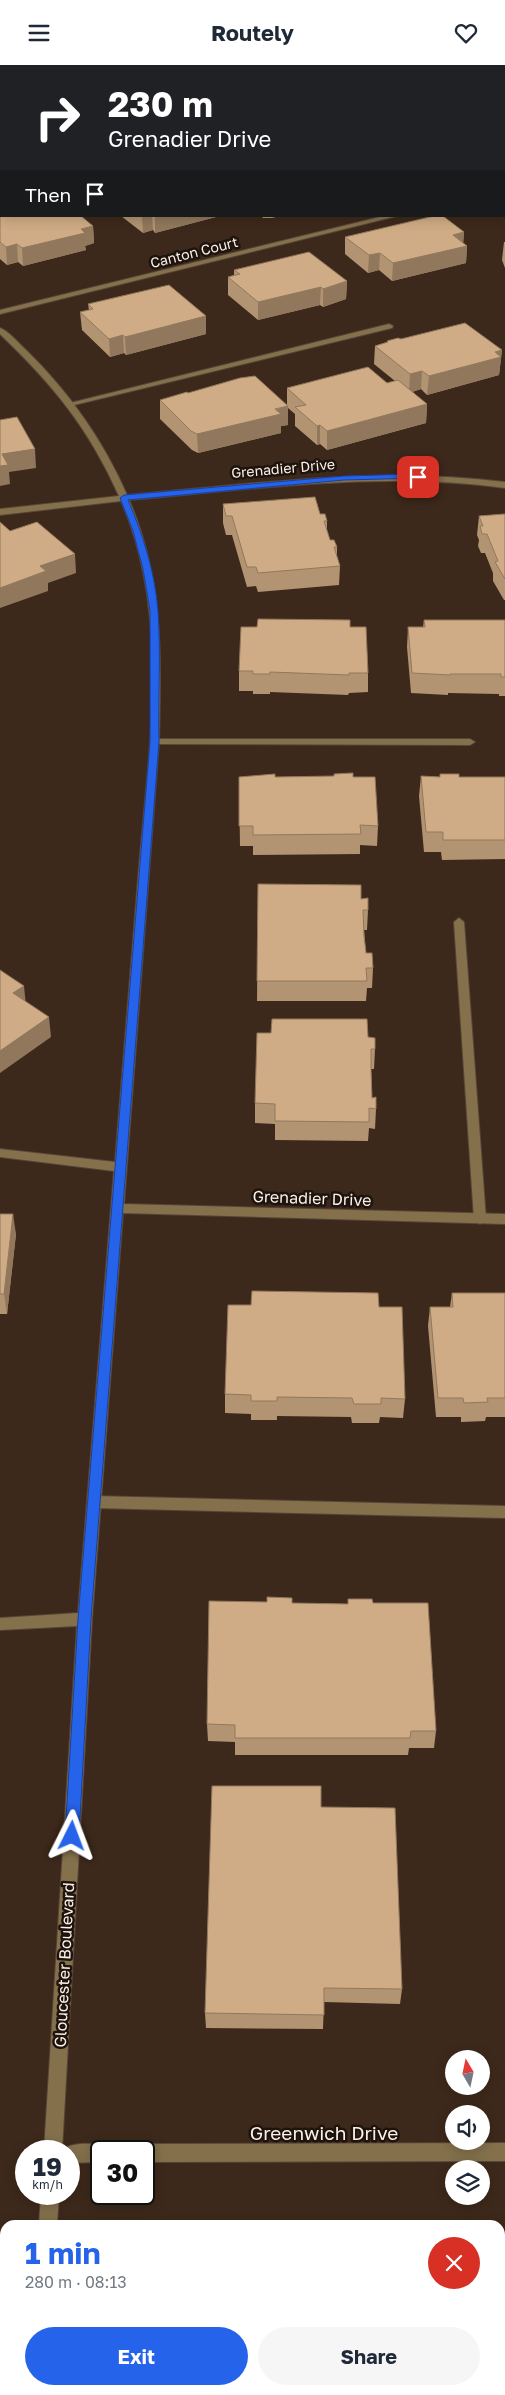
<!DOCTYPE html>
<html lang="en">
<head>
<meta charset="utf-8">
<style>
  body { margin:0; font-family:"Golos Text",sans-serif; background:#f6f6f7; color:#1f2937; height:100vh; display:flex; flex-direction:column; font-size:19px; white-space:nowrap }
  * { box-sizing:border-box; margin:0 }
  p { font-size:16px; color:#747a83 }
  .icon { flex:none; width:28px; height:28px; fill:none; stroke:currentColor; stroke-width:2; stroke-linecap:round; stroke-linejoin:round }
  .map { position:relative; flex:1; overflow:hidden }
  .side { position:absolute; left:0px; top:2155px; width:505px; height:175px; display:flex; flex-direction:column; background:#fff; border-radius:15px 15px 0 0; box-shadow:0 2px 12px #0003 }
  .side>* { flex:none }
  .top-card { position:absolute; left:0px; top:0px; width:505px; height:152px; box-shadow:0 2px 12px #0003; background:#202124; color:#fff; overflow:hidden }
  .needle { width:32px; rotate:351deg }
  .fabs { position:absolute; left:445px; top:1985px; display:grid; gap:10px }
  .fabs a { display:grid; place-items:center; width:45px; height:45px; border-radius:50%; background:#fff; box-shadow:0 2px 12px #0003; font-size:25px }
  .speed { position:absolute; left:15px; top:2075px; display:flex; gap:10px; font-size:25px; font-weight:700; text-align:center }
  .speed>* { display:grid; place-content:center; width:65px; height:65px; border-radius:50%; background:#fff; box-shadow:0 2px 12px #0003; line-height:1 }
  .speed small { font-size:12px; font-weight:400 }
  .speed .limit { border:2px solid #111; border-radius:8px; background:#fff; color:#111 }
  .pin { position:absolute; display:grid; place-items:center; width:42px; height:42px; color:#fff; margin:-21px; border-radius:10px; box-shadow:0 2px 8px #0006 }
  .me { position:absolute; width:55px; margin:-28px; rotate:3deg; stroke-linejoin:round; filter:drop-shadow(0 0 4px #0008) }
  .turn { display:flex; align-items:center; gap:18px; height:105px; padding:0 25px; font-size:22px }
  .turn .icon { width:65px; height:65px; stroke-width:2.5 }
  .turn b { display:block; font-size:35px; line-height:42px }
  .then { display:flex; align-items:center; height:48px; padding:0 25px; background:#0003; gap:10px; font-size:19px }
  .round { display:grid; place-items:center; flex:none; width:52px; height:52px; border-radius:26px; background:#f6f6f7 }
  .headline { display:flex; align-items:center; justify-content:space-between; height:85px; padding:0 25px }
  h1 { font-size:30px; font-weight:700; line-height:38px; color:#2563eb }
  .cta { display:flex; gap:10px; margin-top:auto; padding:10px 25px }
  .cta a { flex:1; height:58px; border-radius:30px; background:#2563eb; color:#fff; font-size:20px; font-weight:700; line-height:58px; text-align:center }
  .cta a+a { background:#f6f6f7; color:#1f2937 }
  header { display:flex; justify-content:space-between; align-items:center; height:65px; padding:0 25px; background:#fff; font-size:22px; font-weight:700 }
  .map>svg:first-child { display:block }
  .lines { fill:none; stroke-linecap:round; stroke-linejoin:round }
  .service-casing { stroke:#584538; stroke-width:2 }
  .minor-casing { stroke:#584538; stroke-width:2 }
  .service { fill:#84714c; fill-rule:evenodd }
  .minor { fill:#84714c; fill-rule:evenodd }
  .wall { fill:#b29472 }
  .shaded-wall { fill:#91785d }
  .building { fill:#cfac85; stroke:#91785d }
  .route { fill:#2563eb; stroke:#184099 }
  .labels { text-anchor:middle; dominant-baseline:central; stroke-width:5; stroke-linejoin:round; paint-order:stroke }
  .far-street-label { font-size:14px; fill:#fef0e7; stroke:#1d140e }
  .street-label { font-size:16px; fill:#fef0e7; stroke:#1d140e }
  .near-street-label { font-size:19px; fill:#fef0e7; stroke:#1d140e }
</style>
</head>
<body>
<header><svg class="icon" aria-label="menu" viewBox="0 0 24 24"><path d="M4 6h16M4 12h16M4 18h16"/></svg>Routely<svg class="icon" aria-label="heart" viewBox="0 0 24 24"><path d="M12 20l-8-8c-3-5 5-10 8-4 3-6 11-1 8 4z"/></svg></header>
<div class="map">
<svg width="505" height="2330" viewBox="0 0 505 2330">
  <rect width="100%" height="100%" fill="#3d291b"/>
  <g class="lines">
    <defs>
      <g id="service">
        <rect x="0" y="139" width="1" height="4"/>
        <polygon points="389,259 393,261 392,263 70,341 66,339"/>
        <polygon points="154,674 470,674 475,677 470,680 150,679 150,675"/>
        <polygon points="459,853 464,857 486,1154 480,1159 474,1154 454,857"/>
        <polygon points="94,1431 505,1441 505,1453 94,1443 89,1441 87,1437 89,1433"/>
      </g>
      <g id="minor">
        <rect x="504" y="122" width="1" height="4"/>
        <polygon points="384,151 397,151 0,249 0,245"/>
        <path d="M0 263C10 267 18 278 26 285 69 327 103 375 127 430 252 419 379 401 505 417V423C380 406 254 424 129 435 164 515 161 592 159 677L124 1139 505 1149V1159L123 1148 92 1554 62 2086C69 2076 97 2078 107 2082L109 2086H101V2097L69 2098V2086H44L77 1561 0 1565V1553L78 1548 114 1106 0 1092V1084L115 1097C123 999 131 901 139 802 149 683 171 549 121 436L0 450V444L119 431C88 362 54 321 0 269Z"/>
        <polygon points="505,2078 505,2096 144,2097 144,2086 136,2086 138,2082 144,2079"/>
        <polygon points="41,2129 59,2129 57,2160 39,2160"/>
        <rect x="27" y="2325" width="18" height="5"/>
      </g>
    </defs>
    <!-- service casing -->
    <use href="#service" class="service-casing"/>
    <!-- minor casing -->
    <use href="#minor" class="minor-casing"/>
    <!-- service -->
    <use href="#service" class="service"/>
    <!-- minor -->
    <use href="#minor" class="minor"/>
  </g>
  <!-- wall -->
  <g class="wall">
    <polygon points="238,0 335,0 333,1 238,1"/>
    <polygon points="345,0 429,0 427,1 345,1"/>
    <polygon points="121,151 216,151 216,152 155,168 153,165 143,168"/>
    <polygon points="261,151 280,151 272,153 263,153"/>
    <polygon points="0,152 93,161 94,178 85,181 86,185 23,201 18,197 7,200 0,194"/>
    <polygon points="464,167 463,178 467,181 466,198 392,216 379,205 368,208 345,189 345,172"/>
    <polygon points="504,177 505,177 505,203 502,195"/>
    <polygon points="234,205 347,216 346,234 323,242 320,240 258,255 228,230 228,212 234,210"/>
    <polygon points="88,239 206,269 126,290 124,288 110,292 82,265 80,247 89,245"/>
    <polygon points="401,274 502,285 499,310 427,330 421,324 412,327 427,339 426,358 327,385 320,379 317,380 295,361 295,349 288,343 288,360 281,361 281,368 198,388 192,385 160,354 160,335 188,328 287,340 287,323 387,318 395,316 374,299 375,281 387,277 387,276"/>
    <polygon points="223,439 320,449 327,456 327,465 330,475 337,482 337,491 340,501 339,520 258,527 256,521 247,522 232,470 226,470 223,458"/>
    <polygon points="505,449 505,535 504,535 493,516 493,508 485,488 481,488 478,481 479,475 477,470 479,451"/>
    <polygon points="424,555 505,555 505,631 499,631 499,629 448,628 448,630 411,628 407,582 408,562 423,562"/>
    <polygon points="350,562 368,608 368,627 349,628 348,630 270,627 270,629 253,629 253,626 239,626 239,606"/>
    <polygon points="440,709 459,712 505,712 505,794 442,795 441,787 424,787 419,731 421,711 440,712"/>
    <polygon points="239,712 353,712 378,761 377,781 360,780 360,789 253,790 253,781 240,781"/>
    <polygon points="258,819 361,834 368,845 367,865 364,865 366,888 373,903 372,923 367,923 366,936 257,936"/>
    <polygon points="368,972 375,984 374,1004 371,1004 372,1033 376,1044 375,1064 369,1063 368,1076 275,1075 275,1059 255,1058 255,1038"/>
    <polygon points="0,1149 16,1169 7,1249 0,1249"/>
    <polygon points="452,1228 505,1228 505,1352 486,1352 485,1356 461,1357 461,1352 436,1352 428,1261 430,1242 450,1242"/>
    <polygon points="379,1242 405,1334 403,1353 380,1352 379,1358 352,1358 351,1352 277,1351 277,1355 251,1355 251,1349 225,1348 225,1329"/>
    <polygon points="348,1534 373,1538 436,1666 434,1683 409,1683 408,1690 235,1690 235,1677 208,1676 207,1659 292,1538 348,1539"/>
    <polygon points="321,1742 402,1924 400,1939 324,1937 323,1964 206,1963 205,1948"/>
  </g>
  <!-- shaded-wall -->
  <g class="shaded-wall">
    <polygon points="306,0 335,0 333,1 304,1"/>
    <polygon points="402,0 429,0 427,1 399,1"/>
    <rect x="0" y="96" width="1" height="18"/>
    <polygon points="142,151 152,151 153,165 143,168"/>
    <polygon points="155,151 216,151 216,152 155,168"/>
    <polygon points="93,161 94,178 85,181 86,185 23,201 22,183"/>
    <polygon points="464,167 463,182 467,181 466,198 392,216 393,198 453,170"/>
    <polygon points="17,179 18,197 7,200 6,182"/>
    <polygon points="380,188 379,205 368,208 369,190"/>
    <polygon points="347,216 346,234 323,242 323,224"/>
    <polygon points="321,222 320,240 258,255 258,237"/>
    <polygon points="206,251 206,269 126,290 125,272"/>
    <polygon points="123,270 124,288 110,292 109,274"/>
    <polygon points="502,285 499,310 427,330 429,311"/>
    <polygon points="422,306 421,324 409,328 410,309"/>
    <polygon points="427,339 426,358 327,385 327,366"/>
    <polygon points="288,341 288,360 281,361 281,368 198,388 197,369"/>
    <polygon points="320,360 320,379 317,380 317,361"/>
    <polygon points="35,384 36,403 9,407 10,419 0,421 0,401 2,389"/>
    <polygon points="75,489 76,508 48,518 48,526 0,543 0,523 40,501"/>
    <polygon points="24,921 26,941 13,928"/>
    <polygon points="49,952 51,972 0,1008 0,986"/>
    <polygon points="13,1149 16,1169 7,1249 4,1229"/>
  </g>
  <!-- building -->
  <g class="building">
    <polygon points="248,0 306,0 304,1 252,1"/>
    <polygon points="375,0 402,0 399,1 380,1"/>
    <polygon points="0,76 1,77 1,96 0,96"/>
    <polygon points="4,151 81,151 93,161 81,164 85,168 22,183 17,179 6,182 0,177 0,152"/>
    <polygon points="434,151 443,151 464,167 453,170 467,181 393,198 380,188 369,190 345,172"/>
    <polygon points="309,187 347,216 323,224 321,222 258,237 228,212 240,209 234,205"/>
    <polygon points="169,220 206,251 125,272 123,270 109,274 80,247 93,244 88,239"/>
    <polygon points="465,258 502,285 495,287 501,292 429,311 422,306 410,309 375,281 388,277 387,276 398,273 401,274"/>
    <polygon points="368,302 387,318 398,315 427,339 327,366 320,360 317,361 295,342 306,340 287,323"/>
    <polygon points="255,311 288,341 275,344 281,349 197,369 191,366 160,335 187,327 188,328 240,313"/>
    <polygon points="17,352 35,384 2,389 8,400 0,401 0,355"/>
    <polygon points="315,432 320,449 325,449 327,456 324,456 330,475 334,475 337,482 334,482 340,501 258,508 256,502 247,502 232,451 226,451 223,439"/>
    <polygon points="505,449 505,514 495,497 498,496 487,469 482,469 480,461 483,461 479,451"/>
    <polygon points="0,457 10,466 37,457 75,489 40,501 46,506 0,523"/>
    <polygon points="258,554 350,555 350,562 366,562 368,608 349,608 349,610 270,607 270,609 253,609 253,606 239,606 241,562 257,562"/>
    <polygon points="424,555 505,555 505,612 501,612 501,609 450,609 450,610 412,608 408,562 425,562"/>
    <polygon points="353,708 353,712 375,712 378,761 360,760 361,769 253,770 253,761 239,761 239,712 275,709 275,712 334,711 334,709"/>
    <polygon points="440,709 459,709 459,712 505,712 505,775 443,775 443,767 426,767 421,711 440,712"/>
    <polygon points="258,819 361,820 361,834 368,833 368,845 363,845 364,871 366,888 372,888 373,903 366,903 367,916 257,916"/>
    <polygon points="0,905 24,921 13,928 49,952 0,986"/>
    <polygon points="272,954 367,954 368,972 375,973 375,984 371,984 371,1005 372,1033 376,1032 376,1044 369,1043 369,1057 275,1056 275,1039 255,1038 257,968 271,968"/>
    <polygon points="0,1149 13,1149 4,1229 0,1229"/>
    <polygon points="252,1226 378,1228 379,1242 402,1242 405,1334 381,1333 381,1339 354,1339 352,1333 277,1332 277,1336 251,1336 251,1330 225,1329 228,1240 251,1240"/>
    <polygon points="452,1228 505,1228 505,1333 487,1333 488,1337 464,1338 463,1333 438,1333 430,1242 453,1242"/>
    <polygon points="267,1532 292,1533 292,1538 348,1539 348,1534 372,1534 373,1538 428,1538 436,1666 411,1666 410,1673 235,1673 235,1660 207,1659 209,1536 267,1537"/>
    <polygon points="212,1721 321,1721 321,1742 395,1743 402,1924 324,1923 324,1950 205,1948"/>
    <polygon points="500,2244 505,2244 505,2330 388,2330 388,2325 500,2325"/>
    <polygon points="214,2325 388,2325 388,2330 213,2330"/>
  </g>
  <!-- route -->
  <path class="route" d="M418 409 422 412 421 413 344 415 128 435C143 470 155 507 158 546 161 589 158 634 159 677L91 1554 79 1771 77 1776 72 1778 67 1776 65 1771 78 1554 150 677V546L143 504 133 466 120 433 124 430 344 411Z"/>
  <g class="labels">
    <!-- far-street labels -->
    <g class="far-street-label">
      <text transform="translate(194 187) rotate(-14)">Canton Court</text>
      <text transform="translate(283 403) rotate(-5)">Grenadier Drive</text>
    </g>
    <!-- street labels -->
    <g class="street-label">
      <text transform="translate(312 1133) rotate(2)">Grenadier Drive</text>
      <text transform="translate(64 1900) rotate(-87)">Gloucester Boulevard</text>
    </g>
    <!-- near-street labels -->
    <g class="near-street-label">
      <text x="324" y="2067">Greenwich Drive</text>
    </g>
  </g>
</svg>
<div class="fabs">
<a><svg class="needle" viewBox="-14 -14 28 28"><path d="M0-13l5 13h-10z" fill="#e53935"/><path d="M0 13l5-13h-10z" fill="#747a83"/></svg></a>
<a><svg class="icon" aria-label="sound" viewBox="0 0 24 24"><path d="M4 9h4l5-4v14l-5-4H4zM17 9q2 3 0 6"/></svg></a>
<a><svg class="icon" aria-label="layers" viewBox="0 0 24 24"><path d="M12 4l9 5-9 5-9-5zM3 14l9 5 9-5"/></svg></a>
</div>
<div class="speed"><div>19<small>km/h</small></div><div class="limit">30</div></div>
<div class="pin" style="left:418px;top:412px;background:#d93025"><svg class="icon" aria-label="arrive" viewBox="0 0 24 24"><path d="M6 21V4h12l-3 4 3 4H6"/></svg></div>
<svg class="me" style="left:72px;top:1771px" viewBox="-20 -20 40 40"><path d="M0-17L14 15 0 8-14 15z" fill="#2563eb" stroke="#fff" stroke-width="4"/></svg>
<div class="top-card">
<div class="turn"><svg class="icon" aria-label="right" viewBox="0 0 24 24"><path d="M7 20v-9h11M14 6l5 5-5 5"/></svg><div><b>230 m</b>Grenadier Drive</div></div>
<div class="then">Then<svg class="icon" aria-label="arrive" viewBox="0 0 24 24"><path d="M6 21V4h12l-3 4 3 4H6"/></svg></div>
</div>
<section class="side">
<div class="headline"><div><h1>1 min</h1><p>280 m · 08:13</p></div><a class="round" style="background:#d93025;color:#fff"><svg class="icon" aria-label="close" viewBox="0 0 24 24"><path d="M6 6l12 12M18 6L6 18"/></svg></a></div>
<div class="cta"><a>Exit</a><a>Share</a></div>
</section>
</div>
</body>
</html>
